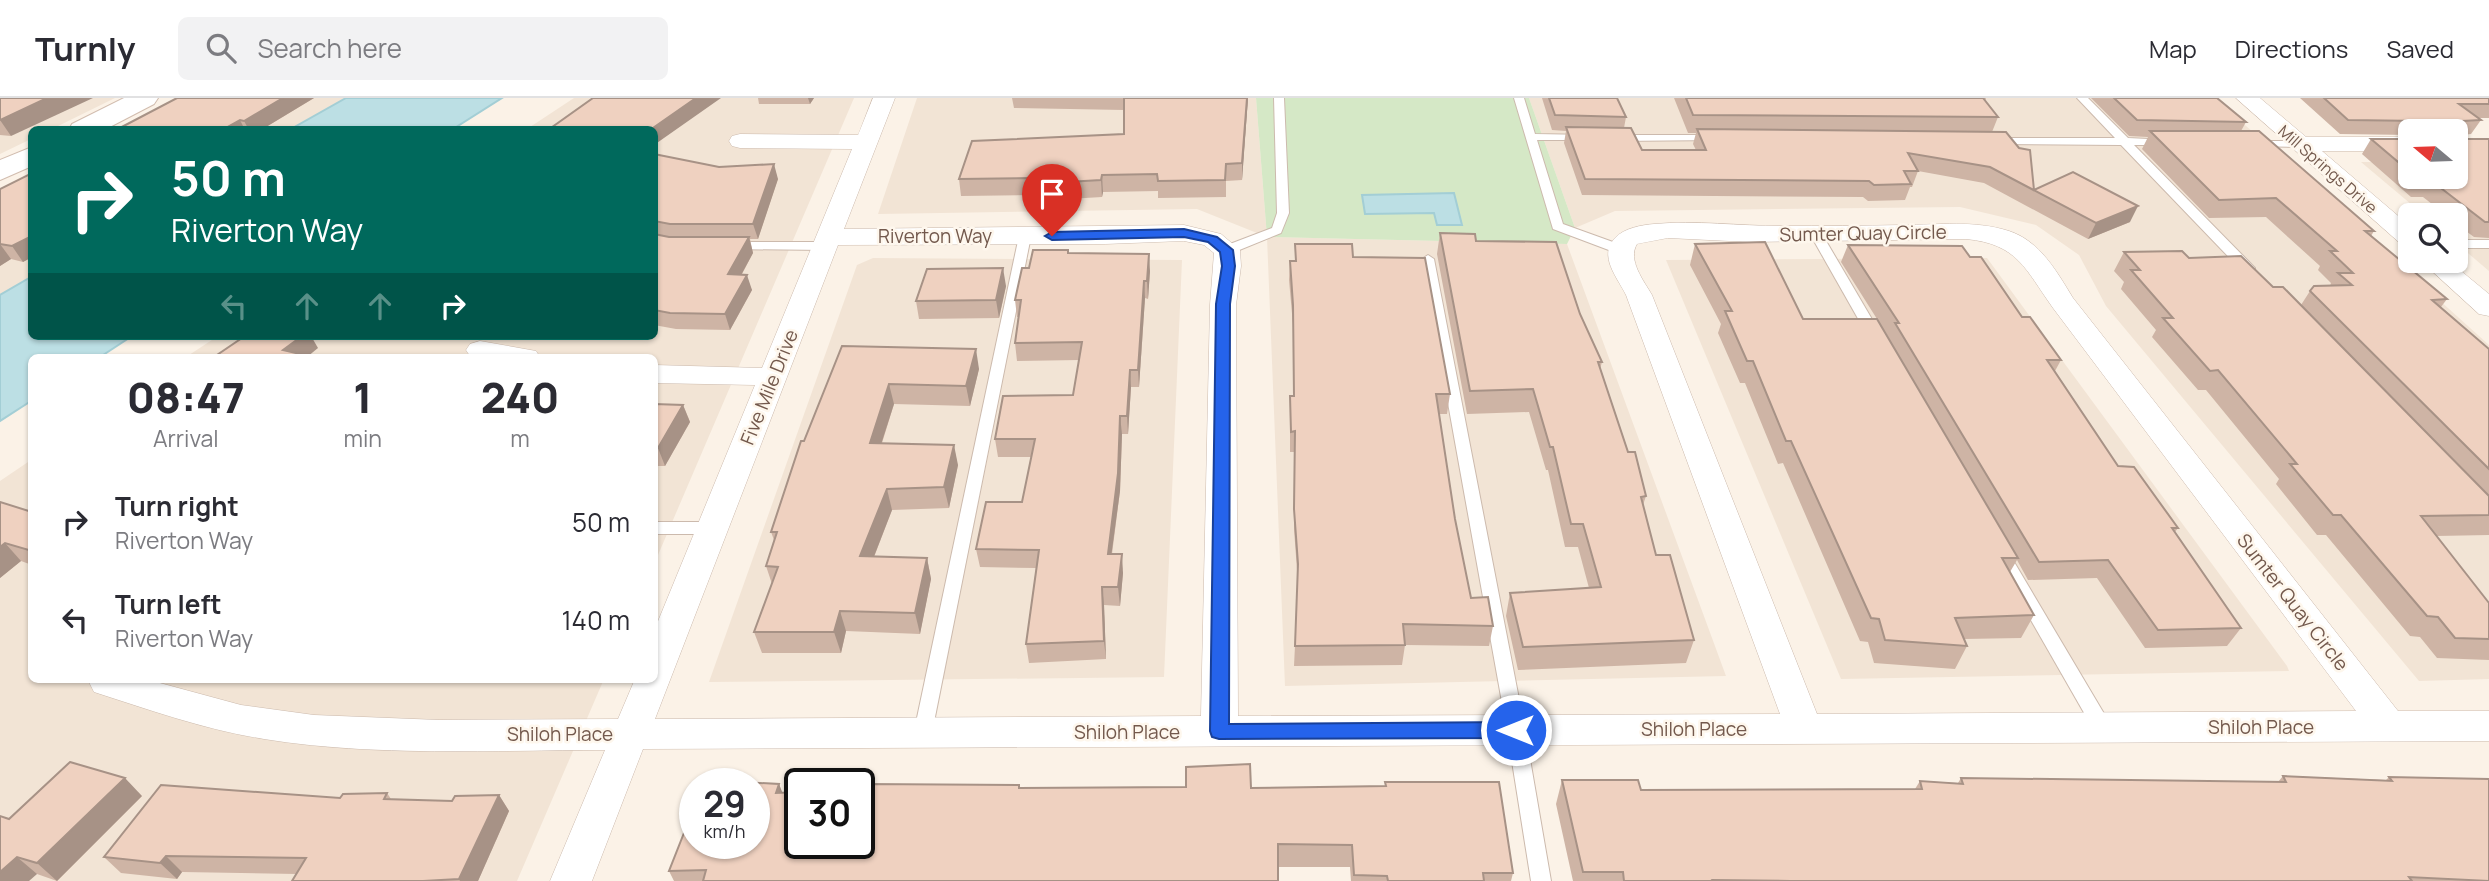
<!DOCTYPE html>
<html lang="en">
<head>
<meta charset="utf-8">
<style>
  body { margin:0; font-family:Manrope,sans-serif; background:#f2f2f3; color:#2b2b33; height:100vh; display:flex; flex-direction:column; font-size:26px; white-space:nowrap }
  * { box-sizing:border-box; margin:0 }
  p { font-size:23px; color:#7c7c81 }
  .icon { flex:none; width:38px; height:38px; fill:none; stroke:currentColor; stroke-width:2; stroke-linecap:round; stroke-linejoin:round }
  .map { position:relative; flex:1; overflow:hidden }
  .panel { position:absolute; left:28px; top:256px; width:630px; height:329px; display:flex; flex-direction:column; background:#fff; border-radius:10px; box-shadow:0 2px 5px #0004 }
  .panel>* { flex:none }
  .banner { position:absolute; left:28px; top:28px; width:630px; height:214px; border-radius:10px; box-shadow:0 2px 5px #0004; background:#00695c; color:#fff; overflow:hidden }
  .needle { width:46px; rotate:289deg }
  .tools { position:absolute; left:2398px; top:21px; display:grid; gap:14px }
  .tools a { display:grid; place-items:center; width:70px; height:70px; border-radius:10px; background:#fff; box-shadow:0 2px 5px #0004; font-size:35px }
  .speed { position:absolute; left:679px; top:670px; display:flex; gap:14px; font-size:35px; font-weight:700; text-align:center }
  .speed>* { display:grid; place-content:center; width:91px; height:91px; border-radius:50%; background:#fff; box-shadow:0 2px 5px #0004; line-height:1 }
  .speed small { font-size:18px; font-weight:400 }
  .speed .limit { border:4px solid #111; border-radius:10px; background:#fff; color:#111 }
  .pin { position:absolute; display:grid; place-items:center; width:60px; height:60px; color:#fff; margin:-72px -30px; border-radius:50% 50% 50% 0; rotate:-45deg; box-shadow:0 0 7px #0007 }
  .pin .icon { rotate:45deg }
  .me { position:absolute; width:77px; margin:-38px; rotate:270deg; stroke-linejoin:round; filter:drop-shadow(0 0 5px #0008) }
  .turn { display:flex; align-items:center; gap:24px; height:147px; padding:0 28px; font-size:32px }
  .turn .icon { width:91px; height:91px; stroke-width:2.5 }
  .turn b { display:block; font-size:49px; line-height:60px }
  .lanes { display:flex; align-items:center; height:66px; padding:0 28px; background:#0003; justify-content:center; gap:35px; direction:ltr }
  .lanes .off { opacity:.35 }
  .eta { display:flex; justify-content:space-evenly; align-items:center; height:119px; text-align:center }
  .eta b { font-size:42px; font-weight:800; line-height:49px }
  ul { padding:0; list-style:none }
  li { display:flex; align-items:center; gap:21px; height:98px; padding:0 28px }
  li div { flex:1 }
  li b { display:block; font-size:26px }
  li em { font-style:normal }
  header { display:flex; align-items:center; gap:42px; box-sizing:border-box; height:98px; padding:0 35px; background:#fff; border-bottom:2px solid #e1e1e2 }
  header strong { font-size:33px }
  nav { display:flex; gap:38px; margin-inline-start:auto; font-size:24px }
  .search { width:490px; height:63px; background:#f2f2f3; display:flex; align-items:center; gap:18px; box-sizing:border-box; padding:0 24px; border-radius:10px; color:#7c7c81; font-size:26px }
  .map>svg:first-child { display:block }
  .residential { fill:#f2e4d5 }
  .green { fill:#d5e8c6 }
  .water { fill:#bcdfe4; stroke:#a3ced5; stroke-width:2 }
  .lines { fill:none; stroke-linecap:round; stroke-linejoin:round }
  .lane-casing { stroke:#ccbaad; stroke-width:2 }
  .street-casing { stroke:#ccbaad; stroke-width:1 }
  .secondary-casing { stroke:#d1bcae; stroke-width:2 }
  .lane { fill:#fff; fill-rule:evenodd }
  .street { fill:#fff; fill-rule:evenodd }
  .secondary { fill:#fff; fill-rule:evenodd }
  .wall { fill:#ceb4a5 }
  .shaded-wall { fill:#a79286 }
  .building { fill:#efd1c0; stroke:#a79286; stroke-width:2 }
  .route { fill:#2563eb; stroke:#184099; stroke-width:2 }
  .labels { text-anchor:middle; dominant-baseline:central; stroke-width:5; stroke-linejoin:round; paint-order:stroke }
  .far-street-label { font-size:16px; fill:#73594d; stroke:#fef7ed }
  .street-label { font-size:19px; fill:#73594d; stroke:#fef7ed }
</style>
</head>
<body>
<header>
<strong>Turnly</strong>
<div class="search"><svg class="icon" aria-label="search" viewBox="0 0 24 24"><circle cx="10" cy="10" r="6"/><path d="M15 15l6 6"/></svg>Search here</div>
<nav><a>Map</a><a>Directions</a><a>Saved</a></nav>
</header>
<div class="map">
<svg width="2489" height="783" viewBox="0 0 2489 783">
  <rect width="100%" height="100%" fill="#fbf2e7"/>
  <!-- residential -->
  <g class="residential">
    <polygon points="0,0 115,0 52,31 32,32 31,41 0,56"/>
    <polygon points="184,0 364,0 309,31 123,32"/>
    <polygon points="574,0 854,0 655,464 654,259 186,259 218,238 654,238 654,32 527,31"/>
    <polygon points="917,0 1256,0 1267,139 1567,146 1726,578 1285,588 1267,139 1197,111 878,116"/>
    <polygon points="1529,0 2215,0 2489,247 2489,581 2419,583 2106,208 2079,157 2036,127 1960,109 1615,113 1575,130"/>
    <polygon points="2489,63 2489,173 2455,144 2455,117 2424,117 2361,64 2410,64 2410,79 2455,79"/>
    <polygon points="31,79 31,191 0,209 0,95"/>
    <polygon points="873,160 1182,162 1164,579 709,584 857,167"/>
    <polygon points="1987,160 2287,568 2289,573 1841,581 1666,162"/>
    <polygon points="31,362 32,581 604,581 517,783 0,783 0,383"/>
  </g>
  <!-- green -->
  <polygon class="green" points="1256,0 1529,0 1575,130 1567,146 1267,139"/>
  <!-- water -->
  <g class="water">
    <polygon points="346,0 502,0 453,31 291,31"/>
    <polygon points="1454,95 1462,127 1437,127 1434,115 1365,116 1362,97"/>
    <polygon points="31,179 32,238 132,238 100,259 32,259 31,303 0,323 0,197"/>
  </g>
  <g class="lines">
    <defs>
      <g id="lane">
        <polygon points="1274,0 1284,0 1289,115 1281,135 1232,155 1222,155 1222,149 1272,130 1277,115"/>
        <polygon points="1514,0 1524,0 1535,36 1590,37 1590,41 1586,42 1537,42 1563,126 1624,148 1624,154 1614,154 1553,131"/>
        <polygon points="2077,0 2088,0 2128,40 2168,42 2168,46 2164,47 2134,47 2255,170 2255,176 2245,176 2121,47 1994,46 1988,43 1994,40 2115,40"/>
        <polygon points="1716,37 1722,40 1720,42 1616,43 1610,40 1616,37"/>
        <polygon points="2253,43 2300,43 2306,46 2300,49 2249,48 2249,44"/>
        <polygon points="1816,132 1822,136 1883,240 1881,243 1876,244 1869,240 1810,136"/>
        <polygon points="1025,134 1031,138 932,634 930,639 923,642 916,639 914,634 1019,138"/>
        <rect x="2455" y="142" width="34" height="8"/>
        <polygon points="730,144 825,144 831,148 825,152 725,151 724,148"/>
        <polygon points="1428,157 1434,161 1525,632 1551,783 1531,783 1507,632 1422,161"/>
        <polygon points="654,424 713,424 721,430 713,436 654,436"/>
        <polygon points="2001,450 2007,452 2109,624 2111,629 2109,634 2102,637 2095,634 1993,456 1995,452"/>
      </g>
      <g id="street">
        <path d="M873 0H895L844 131 1184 127 1221 136 1240 152 1241 168 1236 207 1238 618 1780 616 1626 197C1617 179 1598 158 1615 140 1624 130 1642 127 1654 126 1696 122 1739 128 1781 128 1822 128 1863 128 1903 127 1939 127 1974 122 2009 133 2040 143 2057 174 2073 200L2398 613H2489V643L643 651 592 783H550L605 652C493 652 376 659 264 641 206 632 150 612 94 594L89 584 90 581H145L241 607 314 617 439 622 618 621 635 581H654V533L755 287 654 285V267L762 270 852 51 740 50 732 48 729 43 732 38 740 36 858 37ZM1668 140 1750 144 1966 141C2018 146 2025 171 2053 210L2356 613 1817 616 1652 197C1644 183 1627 162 1637 146ZM1184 143 1204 147 1214 155 1210 207 1201 618 655 621 838 147 1105 146Z"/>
        <polygon points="2236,0 2260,0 2306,39 2410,39 2410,53 2322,53 2410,128 2410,149 2401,146"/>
        <polygon points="2421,163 2449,163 2489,196 2489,218 2479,216"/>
        <polygon points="480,243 536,253 540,259 470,258 466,252 470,246"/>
      </g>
      <g id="secondary">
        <polygon points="124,0 158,0 154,6 104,32 69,32 72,26"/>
        <polygon points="32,49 32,68 0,82 0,62"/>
      </g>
    </defs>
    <!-- lane casing -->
    <use href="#lane" class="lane-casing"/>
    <!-- street casing -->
    <use href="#street" class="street-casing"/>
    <!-- secondary casing -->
    <use href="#secondary" class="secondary-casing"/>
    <!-- lane -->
    <use href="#lane" class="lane"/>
    <!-- street -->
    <use href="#street" class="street"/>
    <!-- secondary -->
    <use href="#secondary" class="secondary"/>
  </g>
  <!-- wall -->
  <g class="wall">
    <polygon points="0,0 11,38 0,37"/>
    <polygon points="177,0 314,0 261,32 116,32"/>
    <polygon points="758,0 814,0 810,6 759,6"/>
    <polygon points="1012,0 1248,0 1242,82 1226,83 1226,99 1158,100 1158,93 1103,94 1102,99 1035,103 1034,97 961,98 959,81 1124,36 1124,12 1014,10"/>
    <polygon points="1542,0 1617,0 1626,19 1624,30 1642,52 1696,52 1693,46 1696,35 1688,35 1674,0 1986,0 1985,3 1998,19 1992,34 2034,92 2130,124 2088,141 1984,85 1918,73 1912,89 1910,89 1905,102 1868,103 1863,99 1582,97 1564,45 1566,33 1552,32"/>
    <polygon points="2091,0 2217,0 2246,24 2241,33 2374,133 2371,138 2447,201 2441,209 2489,251 2489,437 2436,438 2489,505 2489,562 2437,560 2420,539 2410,538 2326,437 2317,437 2276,386 2279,381 2206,292 2198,292 2152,239 2156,232 2121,191 2124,184 2114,173 2124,154 2189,160 2273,189 2301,207 2310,193 2330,188 2331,185 2318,172 2320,168 2266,119 2209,120 2142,51 2148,39 2129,38"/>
    <polygon points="2300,0 2489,0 2489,20 2479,20 2481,22 2471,36 2462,37 2462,38 2465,41 2489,41 2489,140 2474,139 2455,125 2455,117 2446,117 2423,99 2411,99 2362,56 2371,41 2410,41 2410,79 2455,79 2455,33 2410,33 2410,37 2340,36"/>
    <polygon points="654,56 778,81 758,141 750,141 753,155 742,176 752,192 730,232 676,231 654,227"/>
    <polygon points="32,75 32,159 23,164 11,161 0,168 0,91"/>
    <polygon points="1440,135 1476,143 1580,216 1602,264 1600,271 1628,354 1646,398 1643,407 1656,457 1694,542 1686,565 1518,572 1506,518 1510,495 1589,490 1578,449 1565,449 1548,372 1546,372 1529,314 1467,316 1437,156"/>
    <polygon points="1295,146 1353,159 1450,296 1447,316 1439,316 1455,421 1471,500 1493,528 1489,548 1405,547 1402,567 1294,568 1298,486 1294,431 1294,354 1290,354 1290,298 1293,298 1293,227 1289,182 1290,163 1295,163"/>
    <polygon points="1695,146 1803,221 1889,241 1889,240 1841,164 1848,147 1970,159 2061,262 2055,273 2118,368 2178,430 2175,434 2241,530 2227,548 2145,550 2097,480 2028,482 2017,462 2010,474 2034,517 2021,540 1964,541 1967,548 1955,571 1874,565 1868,544 1860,543 1783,365 1778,366 1745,285 1740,285 1718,235 1721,226 1690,167"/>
    <polygon points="1068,152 1069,155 1150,173 1148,201 1145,200 1139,289 1131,289 1128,336 1122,336 1120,393 1112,456 1123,475 1120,508 1104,507 1106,561 1029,565 1026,546 1036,470 980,469 976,451 1022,404 1031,359 998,359 995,341 1073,297 1079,262 1017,263 1015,245 1018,219 1017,219 1015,202 1029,170"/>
    <polygon points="1006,188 999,220 919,221 916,203"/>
    <polygon points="842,248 979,271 970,308 894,306 882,345 958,367 949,410 892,412 874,459 927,460 931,481 920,536 846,533 841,555 762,555 754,534 772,486 766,468 774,442 771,434 804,343"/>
    <polygon points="654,306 683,307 690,324 665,368 654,368"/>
    <polygon points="0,404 32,414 32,467 21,463 0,480"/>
    <polygon points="2283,678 2386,682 2389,679 2489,783 1573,783 1556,706 1562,682 1641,692 1915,691 1920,683 1958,685 1961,680 2278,684"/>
    <polygon points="1385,684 1513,775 1511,783 1351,783 1350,769 1278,769 1278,783 674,783 669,773 779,686 782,695 1019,687 1020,690 1251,690 1385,688"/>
    <polygon points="387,695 391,701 452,703 499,697 509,713 478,783 292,783 297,776 182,774 177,781 121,775 104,759 340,700"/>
    <polygon points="142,698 57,783 37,776 0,783 9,721"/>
  </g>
  <!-- shaded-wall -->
  <g class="shaded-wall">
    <polygon points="47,0 93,0 11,38 0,22"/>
    <polygon points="283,0 314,0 261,32 249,32 244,23"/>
    <polygon points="696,0 721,0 654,47 654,32 650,32"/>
    <polygon points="808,0 814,0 810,6"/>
    <polygon points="1247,0 1248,0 1242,82 1242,65"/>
    <polygon points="240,22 245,32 222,32"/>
    <polygon points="774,66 778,81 758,141 753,126"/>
    <polygon points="1102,77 1103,94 1102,99 1101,82"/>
    <polygon points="2138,108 2130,124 2088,141 2096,125"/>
    <polygon points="32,138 32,159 23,164 12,148"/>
    <polygon points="749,139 753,155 733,192 728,176"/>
    <polygon points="0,146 11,161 0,168"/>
    <polygon points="1149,156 1150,173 1148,201 1147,183"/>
    <polygon points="1003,170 1006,188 999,220 996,202"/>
    <polygon points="747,177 752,192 730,232 725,216"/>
    <polygon points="1144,183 1145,200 1139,289 1138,272"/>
    <polygon points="302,238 311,238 318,250 307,259 283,252"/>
    <polygon points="976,251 979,271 970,308 966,288"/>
    <polygon points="1130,272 1131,289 1128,336 1127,318"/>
    <polygon points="889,286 894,306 875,365 870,345"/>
    <polygon points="683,307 690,324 665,368 658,350"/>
    <polygon points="1120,318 1122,336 1120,393 1109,474 1108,456"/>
    <polygon points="954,347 958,367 949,410 944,389"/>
    <polygon points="887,391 892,412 866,479 860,458"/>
    <polygon points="5,445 21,463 0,480 0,449"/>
    <polygon points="1122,456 1123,475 1120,508 1118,489"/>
    <polygon points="927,460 931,481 920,536 915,515"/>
    <polygon points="1102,489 1104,507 1106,561 1104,543"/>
    <polygon points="840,513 846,533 841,555 834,534"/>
    <polygon points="125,680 142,698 57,783 37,765"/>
    <polygon points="779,686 788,709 776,695"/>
    <polygon points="499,697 509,713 478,783 460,783 459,781"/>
    <polygon points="166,758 182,774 177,781 160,765"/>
    <polygon points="17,759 37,776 29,783 0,783 0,774"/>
  </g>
  <!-- building -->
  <g class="building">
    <polygon points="0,0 47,0 0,22"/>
    <polygon points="177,0 283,0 244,23 240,22 222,32 116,32"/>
    <polygon points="593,0 696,0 650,32 548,32"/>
    <polygon points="1124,0 1247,0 1242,65 1226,66 1225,82 1158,83 1157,76 1102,77 1101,82 1033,86 1034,80 959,81 972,43 1124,36"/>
    <polygon points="1549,0 1617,0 1626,19 1555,17"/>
    <polygon points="1686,0 1983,0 1998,19 1693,17"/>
    <polygon points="2114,0 2217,0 2246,24 2137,22"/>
    <polygon points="2324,0 2489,0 2489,6 2459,6 2481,22 2463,23 2462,38 2465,41 2489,41 2489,124 2485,124 2433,84 2421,84 2415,79 2455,79 2455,33 2422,33 2421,23 2348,22"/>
    <polygon points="1566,29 1631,30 1642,52 1706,52 1697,31 2006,34 2019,50 2030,52 2034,92 2073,74 2138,108 2096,125 1990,69 1908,55 1918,73 1904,73 1911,86 1874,87 1869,83 1585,81"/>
    <polygon points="2150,33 2259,33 2374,133 2365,133 2447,201 2432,202 2489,251 2489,371 2310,193 2314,188 2352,187 2338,175 2353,175 2330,153 2337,153 2276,100 2219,102"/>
    <polygon points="2371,41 2410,41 2410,74"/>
    <polygon points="654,56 719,69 774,66 753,126 670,126 654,123"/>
    <polygon points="32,75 32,138 12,148 0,146 0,91"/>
    <polygon points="1440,135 1475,136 1476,143 1556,144 1580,216 1602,264 1598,264 1628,354 1635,354 1646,398 1641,399 1656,457 1670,457 1694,542 1523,549 1510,495 1601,489 1583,426 1571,426 1553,349 1550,349 1533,291 1470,293"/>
    <polygon points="654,136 669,139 749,139 728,176 747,177 725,216 670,215 654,212"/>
    <polygon points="1765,144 1803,221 1877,221 2018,460 2002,460 2034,517 1955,520 1967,548 1885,542 1879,521 1871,520 1791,343 1786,343 1753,263 1747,263 1725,213 1732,213 1695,146"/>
    <polygon points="1295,146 1352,146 1353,159 1425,160 1450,296 1436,296 1455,421 1471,500 1488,499 1493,528 1403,526 1405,547 1295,548 1298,466 1294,411 1295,333 1291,334 1290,298 1294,298 1293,207 1290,163 1296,163"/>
    <polygon points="1848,147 1962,148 1970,159 1981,159 2022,219 2030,219 2061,262 2047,262 2118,368 2134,369 2178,430 2172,430 2241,530 2158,532 2108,462 2039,464 1895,225 1899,225"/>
    <polygon points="1033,152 1068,152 1068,155 1149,156 1147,183 1144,183 1138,272 1130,272 1127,318 1120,318 1118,375 1108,456 1122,456 1118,489 1102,489 1104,543 1026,546 1039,452 976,451 986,404 1022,404 1035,341 995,341 1003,298 1073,297 1082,244 1015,245 1021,202 1015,202 1022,170 1029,170"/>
    <polygon points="2182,153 2189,160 2241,158 2273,189 2283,189 2489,398 2489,417 2421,418 2489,505 2489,541 2455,540 2438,519 2427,518 2341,417 2333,417 2290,366 2297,366 2218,272 2210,273 2163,220 2173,220 2131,172 2140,172 2124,154"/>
    <polygon points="1003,170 996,202 916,203 927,171"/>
    <polygon points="245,238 302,238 283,252 313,259 214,259"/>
    <polygon points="842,248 976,251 966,288 889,286 870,345 954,347 944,389 887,391 860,458 927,460 915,515 840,513 834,534 754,534 778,469 766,468 777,434 771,434 801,343 804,343"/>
    <polygon points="654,306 683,307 658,350 654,350"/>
    <polygon points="0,404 32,414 32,453 5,445 0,449"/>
    <polygon points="70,664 125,680 37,765 17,759 0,774 0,718 9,721"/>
    <polygon points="1250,666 1251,690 1386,688 1385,684 1499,684 1513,775 1483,775 1484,783 1388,783 1387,778 1354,777 1352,747 1278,746 1278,783 703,783 706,772 669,773 695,707 695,746 754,746 754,686 703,686 705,682 779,686 776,695 800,694 800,746 859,746 859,690 865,690 866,686 1019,687 1019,690 1186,689 1186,669"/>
    <polygon points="2283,678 2392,683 2389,679 2489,681 2489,783 2409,779 2412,783 1790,783 1713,782 1714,783 1624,783 1623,774 1583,774 1562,682 1638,682 1641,692 1922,691 1920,683 1963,686 1961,680 2286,684"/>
    <polygon points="161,687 340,700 343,696 387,695 384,701 452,703 455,698 499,697 459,781 423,783 292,783 306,760 166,758 160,765 104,759"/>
  </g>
  <!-- route -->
  <polygon class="route" points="1184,131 1217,139 1233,152 1235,168 1230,206 1229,626 1516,624 1523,627 1525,632 1523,638 1516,640 1219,641 1212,639 1210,633 1216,206 1222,168 1220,154 1208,144 1184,139 1052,142 1045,138 1052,134"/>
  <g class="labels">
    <!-- far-street labels -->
    <g class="far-street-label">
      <text transform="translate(2328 71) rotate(41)">Mill Springs Drive</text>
    </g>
    <!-- street labels -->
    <g class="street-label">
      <text transform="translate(1863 135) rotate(-1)">Sumter Quay Circle</text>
      <text x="935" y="138">Riverton Way</text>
      <text transform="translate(769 289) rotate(-68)">Five Mile Drive</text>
      <text transform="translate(2293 504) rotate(52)">Sumter Quay Circle</text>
      <text x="2261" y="629">Shiloh Place</text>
      <text x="1694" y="631">Shiloh Place</text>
      <text x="1127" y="634">Shiloh Place</text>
      <text x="560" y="636">Shiloh Place</text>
    </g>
  </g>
</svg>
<div class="tools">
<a><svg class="needle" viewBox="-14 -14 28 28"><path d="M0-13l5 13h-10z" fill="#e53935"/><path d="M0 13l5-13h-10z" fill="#7c7c81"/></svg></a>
<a><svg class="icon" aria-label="search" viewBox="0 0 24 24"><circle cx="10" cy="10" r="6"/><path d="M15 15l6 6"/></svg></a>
</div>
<div class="speed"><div>29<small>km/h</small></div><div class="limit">30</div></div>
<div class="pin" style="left:1052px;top:138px;background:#d93025"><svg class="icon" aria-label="arrive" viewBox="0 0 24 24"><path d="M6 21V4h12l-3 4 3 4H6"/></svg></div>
<svg class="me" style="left:1516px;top:632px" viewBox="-20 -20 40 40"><circle r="17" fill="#2563eb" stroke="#fff" stroke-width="3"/><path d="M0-11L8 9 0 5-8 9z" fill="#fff"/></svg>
<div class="banner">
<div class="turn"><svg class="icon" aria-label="right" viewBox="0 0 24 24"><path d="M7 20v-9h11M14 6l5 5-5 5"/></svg><div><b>50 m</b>Riverton Way</div></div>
<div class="lanes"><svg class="icon off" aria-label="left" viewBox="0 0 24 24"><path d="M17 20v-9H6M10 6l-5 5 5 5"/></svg><svg class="icon off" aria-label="ahead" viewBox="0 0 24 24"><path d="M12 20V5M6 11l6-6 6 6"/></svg><svg class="icon off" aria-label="ahead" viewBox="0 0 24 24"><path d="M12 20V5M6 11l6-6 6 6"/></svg><svg class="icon" aria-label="right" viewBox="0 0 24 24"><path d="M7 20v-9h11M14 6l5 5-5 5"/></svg></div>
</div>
<section class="panel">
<div class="eta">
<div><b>08:47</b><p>Arrival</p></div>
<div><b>1</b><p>min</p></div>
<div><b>240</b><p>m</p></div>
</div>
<ul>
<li><svg class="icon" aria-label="right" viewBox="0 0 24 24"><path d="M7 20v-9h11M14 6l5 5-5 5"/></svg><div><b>Turn right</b><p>Riverton Way</p></div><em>50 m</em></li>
<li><svg class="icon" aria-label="left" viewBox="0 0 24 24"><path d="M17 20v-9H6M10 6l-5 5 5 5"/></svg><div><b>Turn left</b><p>Riverton Way</p></div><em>140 m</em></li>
</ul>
</section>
</div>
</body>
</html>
